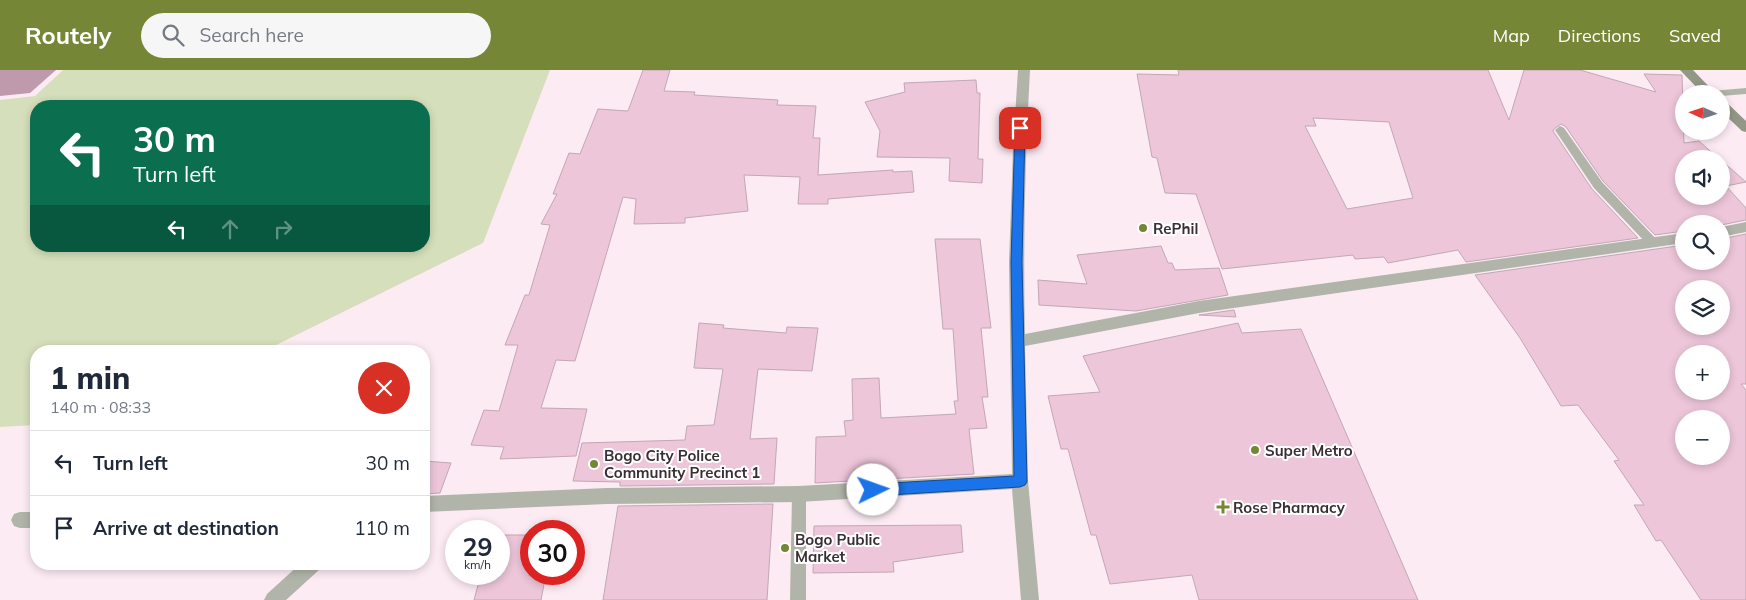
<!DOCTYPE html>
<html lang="en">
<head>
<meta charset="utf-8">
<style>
  body { margin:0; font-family:Mulish,sans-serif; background:#f6f6f7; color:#1f2937; height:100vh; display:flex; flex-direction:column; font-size:19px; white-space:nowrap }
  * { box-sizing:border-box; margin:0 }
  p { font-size:16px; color:#747a83 }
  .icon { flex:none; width:28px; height:28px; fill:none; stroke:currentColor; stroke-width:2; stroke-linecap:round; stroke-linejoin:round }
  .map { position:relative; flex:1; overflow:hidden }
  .panel { position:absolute; left:30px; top:275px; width:400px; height:225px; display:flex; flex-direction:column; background:#fff; border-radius:20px; box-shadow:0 2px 8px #0003 }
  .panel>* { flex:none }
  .hud { position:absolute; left:30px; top:30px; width:400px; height:152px; border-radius:20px; box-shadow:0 2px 8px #0003; background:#0b6e4f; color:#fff; overflow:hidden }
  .needle { width:32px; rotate:273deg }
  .fabs { position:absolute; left:1675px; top:15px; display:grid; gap:10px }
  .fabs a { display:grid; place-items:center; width:55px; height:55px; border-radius:50%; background:#fff; box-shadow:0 2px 8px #0003; font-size:25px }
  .speed { position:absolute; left:445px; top:450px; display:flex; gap:10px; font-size:25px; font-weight:700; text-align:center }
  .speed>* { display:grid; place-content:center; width:65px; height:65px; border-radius:50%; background:#fff; box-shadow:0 2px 8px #0003; line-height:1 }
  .speed small { font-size:12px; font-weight:400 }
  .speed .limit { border:8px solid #d22; background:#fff; color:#111 }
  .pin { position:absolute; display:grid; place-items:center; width:42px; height:42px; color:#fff; margin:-21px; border-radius:10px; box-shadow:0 2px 8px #0006 }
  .me { position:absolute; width:55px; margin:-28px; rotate:87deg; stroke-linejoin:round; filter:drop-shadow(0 0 4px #0008) }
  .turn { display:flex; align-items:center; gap:18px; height:105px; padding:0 20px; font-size:22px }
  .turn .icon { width:65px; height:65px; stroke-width:2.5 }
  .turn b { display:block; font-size:35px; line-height:42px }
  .lanes { display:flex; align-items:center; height:48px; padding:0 20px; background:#0003; justify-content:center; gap:25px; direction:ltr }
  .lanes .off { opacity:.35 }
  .round { display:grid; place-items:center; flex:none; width:52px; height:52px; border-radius:26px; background:#f6f6f7 }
  .head { display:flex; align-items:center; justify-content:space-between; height:85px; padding:0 20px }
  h1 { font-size:30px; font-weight:800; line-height:38px }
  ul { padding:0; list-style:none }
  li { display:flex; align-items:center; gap:15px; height:65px; padding:0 20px; border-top:1px solid #e0e1e3 }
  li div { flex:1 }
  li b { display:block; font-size:19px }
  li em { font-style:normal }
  header { display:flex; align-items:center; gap:30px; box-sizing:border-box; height:70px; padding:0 25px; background:#758736; color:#fff }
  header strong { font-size:24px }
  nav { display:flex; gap:28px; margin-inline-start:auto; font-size:18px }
  .search { width:350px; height:45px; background:#f6f6f7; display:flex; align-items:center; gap:12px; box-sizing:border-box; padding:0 18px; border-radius:28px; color:#747a83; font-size:19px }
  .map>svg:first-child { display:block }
  .green { fill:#d5dfbb; fill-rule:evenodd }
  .water { fill:#bf99ac }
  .building { fill:#edc6d9; stroke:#c2a7b4; fill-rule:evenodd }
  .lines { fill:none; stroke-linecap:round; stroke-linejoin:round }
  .lane { fill:#b1b4a9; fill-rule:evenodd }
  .street { fill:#b1b4a9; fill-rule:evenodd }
  .secondary { fill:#929786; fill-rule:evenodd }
  .route { fill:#1a73e8; stroke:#114b97 }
  .poi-dot { fill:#758736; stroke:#fff; stroke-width:2 }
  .labels { text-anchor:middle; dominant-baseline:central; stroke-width:4; stroke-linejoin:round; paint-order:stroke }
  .poi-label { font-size:15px; font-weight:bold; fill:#392e33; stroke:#fff; text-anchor:start }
</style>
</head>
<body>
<header>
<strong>Routely</strong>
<div class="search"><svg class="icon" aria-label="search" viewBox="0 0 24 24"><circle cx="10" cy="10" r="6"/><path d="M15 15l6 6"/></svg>Search here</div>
<nav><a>Map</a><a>Directions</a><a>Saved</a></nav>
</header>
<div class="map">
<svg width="1746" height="530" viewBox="0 0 1746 530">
  <rect width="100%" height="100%" fill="#fdebf4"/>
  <!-- green -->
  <path class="green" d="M63 0H550L483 173 264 281H36V355L0 357V30L35 26ZM36 36H424V176H36Z"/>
  <!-- water -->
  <polygon class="water" points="0,0 56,0 30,23 0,26"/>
  <!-- building -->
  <g class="building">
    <polygon points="643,0 670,0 664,21 695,22 694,25 778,30 777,35 816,36 813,68 820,68 818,105 893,100 893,102 912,101 914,122 828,129 828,134 798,134 800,107 744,105 748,141 685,148 685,153 634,154 636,129 623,127 575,291 556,290 541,338 587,339 576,386 500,389 504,377 471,375 484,340 499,341 518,275 505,275 525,225 529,225 550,155 541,154 557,124 553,124 569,83 580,84 598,39 628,41"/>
    <path d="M1178 0H1488L1509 50 1524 0H1580L1656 22 1644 4 1682 5 1684 73 1699 71 1719 89H1684V126H1721V90L1746 112 1726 116 1746 138V150L1721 155 1684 154V161L1655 165 1603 111 1566 57 1561 54 1554 59 1553 61 1592 119 1638 168 1466 192 1458 180 1388 193 1384 187 1355 189 1353 185 1222 199 1196 124 1165 123 1157 88 1152 87 1137 4 1179 5ZM1313 48 1389 52 1413 128 1347 139 1305 56H1316Z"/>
    <polygon points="976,10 977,23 980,23 978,89 983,89 982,113 949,111 950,88 877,87 880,61 865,32 905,22 904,13"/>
    <path d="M1746 164V314H1741L1746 320V530H1701L1661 470 1656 471 1634 435H1644L1614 391 1619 390 1578 335 1561 336 1520 268 1475 205 1684 175V191H1721V169ZM1684 219H1721V256H1684ZM1684 284H1721V321H1684ZM1684 349H1721V386H1684Z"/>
    <polygon points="935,169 980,169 991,258 981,258 988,327 982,327 987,358 969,359 974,404 815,413 816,367 846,366 844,351 853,350 852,309 879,308 881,348 956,344 954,331 958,331 953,259 943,259"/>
    <polygon points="1161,176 1168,193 1172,193 1175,200 1219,198 1228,225 1136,241 1039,235 1038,210 1087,214 1077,185"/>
    <polygon points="1234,240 1236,247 1199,245"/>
    <polygon points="699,253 724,255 723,258 786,263 787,257 818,258 812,301 758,299 750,369 777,368 774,414 620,416 620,412 573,411 582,373 685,370 687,356 714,355 723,299 694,298"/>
    <polygon points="1238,253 1242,263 1301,259 1418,530 1199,530 1192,505 1110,514 1096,465 1091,465 1068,379 1061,379 1048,326 1100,322 1083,286"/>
    <polygon points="424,391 451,393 440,423 424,424"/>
    <polygon points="773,434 767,530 603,530 618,436"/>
    <polygon points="961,455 963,482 893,492 894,502 813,503 814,456"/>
    <polygon points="499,465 531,465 531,504 546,504 541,530 474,530 481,504 499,504"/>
  </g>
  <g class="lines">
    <!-- lane -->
    <g class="lane">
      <polygon points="1746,18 1746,24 1721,26 1721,24 1706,24 1711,21"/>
      <polygon points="1560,56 1564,58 1602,112 1657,170 1659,173 1657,176 1649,176 1594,118 1555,60"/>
      <polygon points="799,418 804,420 806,424 806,530 790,530 792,424 794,420"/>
    </g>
    <!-- street -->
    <g class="street">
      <path d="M1018 0H1030C1025 88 1023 176 1025 264L1199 231 1684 163V173L1199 243 1025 276 1028 411 1039 530H1021L1012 419 799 432 607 434 424 442V426L607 418 799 416 1012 404 1009 192 1013 78Z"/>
      <polygon points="1746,152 1746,162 1721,167 1721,157"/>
      <polygon points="20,442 36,442 36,458 20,458 14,456 11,450 14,444"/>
      <polygon points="300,494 322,494 319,500 286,530 264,530 267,524"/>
    </g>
    <!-- secondary -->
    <g class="secondary">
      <polygon points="1680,0 1693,0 1716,24 1703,24"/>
      <polygon points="1721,30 1725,31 1746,51 1746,62 1742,61 1721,41"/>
    </g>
  </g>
  <!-- route -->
  <polygon class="route" points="1020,55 1025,58 1022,192 1027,412 1025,415 1020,417 873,426 868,424 866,420 868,416 873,414 1014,406 1011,192 1015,58"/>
  <!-- markers -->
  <g class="poi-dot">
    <circle cx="1143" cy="158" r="5"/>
    <circle cx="1255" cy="380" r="5"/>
    <circle cx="594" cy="394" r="5"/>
    <path d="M1220.5 429.5h5v5h5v5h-5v5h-5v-5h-5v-5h5z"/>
    <circle cx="785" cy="478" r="5"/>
  </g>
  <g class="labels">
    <!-- poi labels -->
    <g class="poi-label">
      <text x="1153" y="158">RePhil</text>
      <text x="1265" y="380">Super Metro</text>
      <text x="604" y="385">Bogo City Police<tspan x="604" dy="17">Community Precinct 1</tspan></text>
      <text x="1233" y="437">Rose Pharmacy</text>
      <text x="795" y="469">Bogo Public<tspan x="795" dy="17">Market</tspan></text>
    </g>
  </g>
</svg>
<div class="fabs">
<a><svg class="needle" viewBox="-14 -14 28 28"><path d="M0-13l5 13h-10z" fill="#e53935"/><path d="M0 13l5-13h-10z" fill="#747a83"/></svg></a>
<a><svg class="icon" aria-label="sound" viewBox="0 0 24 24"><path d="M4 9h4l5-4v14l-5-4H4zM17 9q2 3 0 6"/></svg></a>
<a><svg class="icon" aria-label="search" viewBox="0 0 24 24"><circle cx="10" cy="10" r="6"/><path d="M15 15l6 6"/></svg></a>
<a><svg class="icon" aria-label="layers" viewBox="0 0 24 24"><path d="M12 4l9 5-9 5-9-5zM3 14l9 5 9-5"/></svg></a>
<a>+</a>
<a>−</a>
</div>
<div class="speed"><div>29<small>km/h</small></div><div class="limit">30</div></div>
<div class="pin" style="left:1020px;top:58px;background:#d93025"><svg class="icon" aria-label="arrive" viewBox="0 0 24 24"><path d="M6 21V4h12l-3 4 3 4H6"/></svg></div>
<svg class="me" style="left:873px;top:420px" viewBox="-20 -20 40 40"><circle r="19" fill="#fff"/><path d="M0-13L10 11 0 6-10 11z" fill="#1a73e8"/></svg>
<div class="hud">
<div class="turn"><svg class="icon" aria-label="left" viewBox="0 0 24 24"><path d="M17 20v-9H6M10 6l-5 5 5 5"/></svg><div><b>30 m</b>Turn left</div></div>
<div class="lanes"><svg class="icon" aria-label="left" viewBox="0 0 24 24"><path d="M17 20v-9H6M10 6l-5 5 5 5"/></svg><svg class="icon off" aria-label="ahead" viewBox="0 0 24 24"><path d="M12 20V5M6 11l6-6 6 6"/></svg><svg class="icon off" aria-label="right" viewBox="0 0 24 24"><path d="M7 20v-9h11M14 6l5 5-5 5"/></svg></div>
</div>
<section class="panel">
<div class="head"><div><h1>1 min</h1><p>140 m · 08:33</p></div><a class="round" style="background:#d93025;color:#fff"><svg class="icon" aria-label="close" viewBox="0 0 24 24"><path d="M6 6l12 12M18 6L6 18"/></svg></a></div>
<ul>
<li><svg class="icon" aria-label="left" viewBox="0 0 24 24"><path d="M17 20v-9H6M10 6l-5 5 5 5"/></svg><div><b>Turn left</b></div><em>30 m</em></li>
<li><svg class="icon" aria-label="arrive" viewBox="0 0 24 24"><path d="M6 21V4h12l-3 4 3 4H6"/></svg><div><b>Arrive at destination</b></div><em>110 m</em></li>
</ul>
</section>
</div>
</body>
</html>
